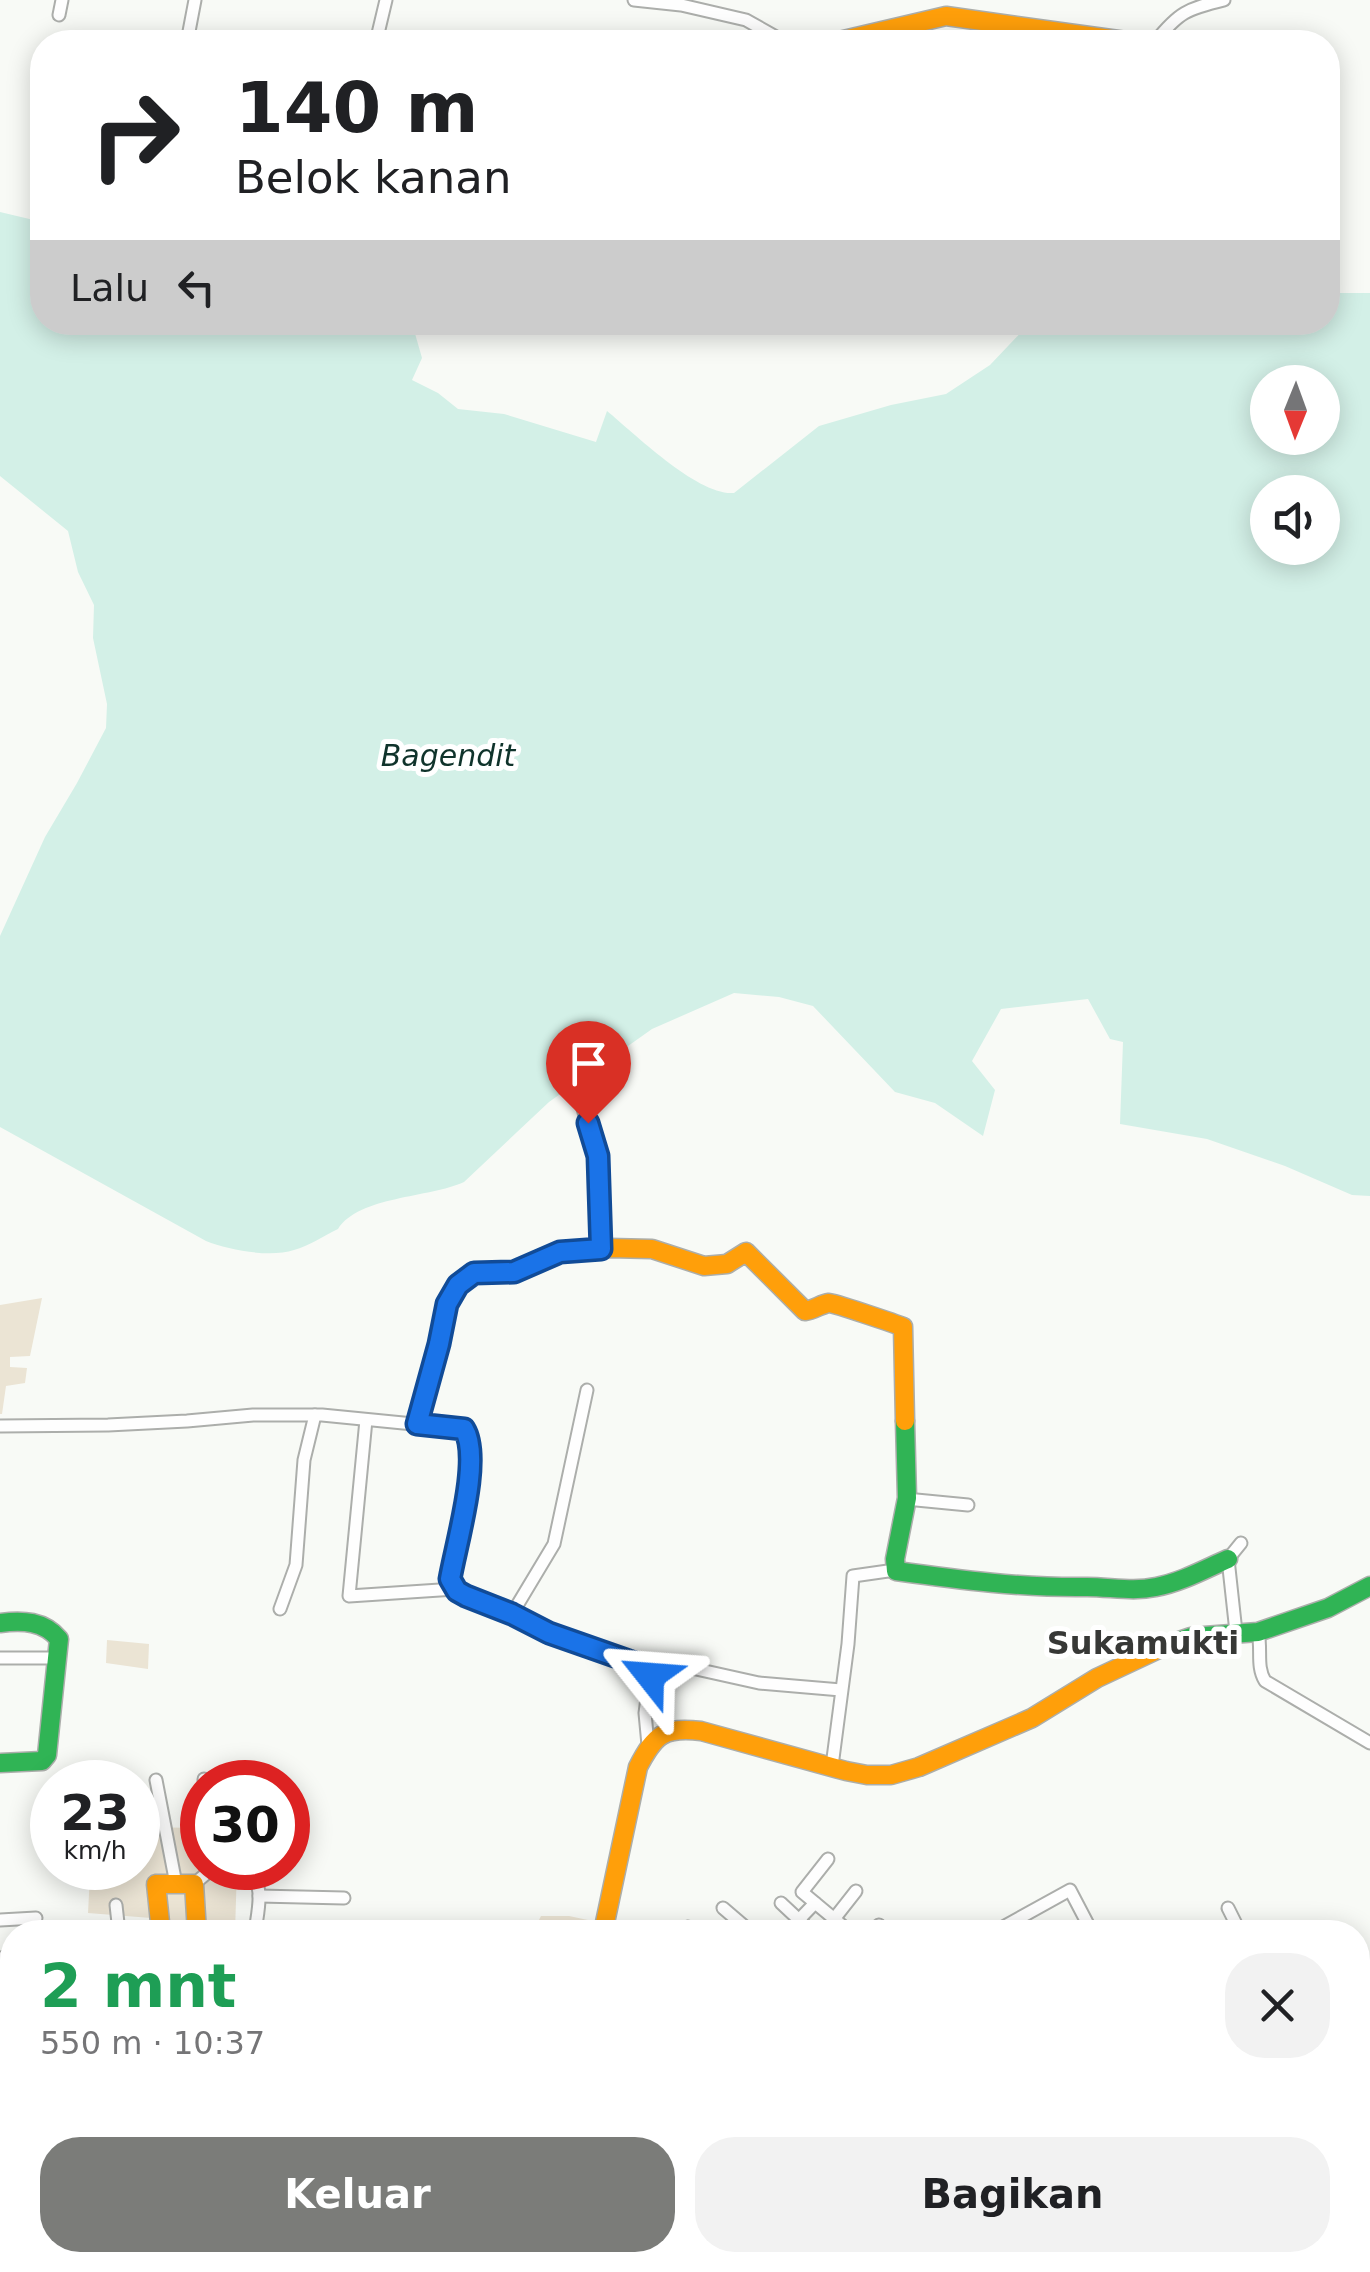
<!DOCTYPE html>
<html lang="id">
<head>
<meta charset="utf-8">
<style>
  body { margin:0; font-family:"DejaVu Sans",sans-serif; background:#f2f2f2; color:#202124; height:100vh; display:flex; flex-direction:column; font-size:38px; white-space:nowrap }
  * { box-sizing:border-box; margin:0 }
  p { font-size:32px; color:#757577 }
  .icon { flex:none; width:55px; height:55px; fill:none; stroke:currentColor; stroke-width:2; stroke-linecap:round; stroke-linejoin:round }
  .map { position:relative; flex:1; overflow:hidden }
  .sheet { position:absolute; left:0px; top:1920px; width:1370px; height:352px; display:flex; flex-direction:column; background:#fff; border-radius:40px 40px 0 0; box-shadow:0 5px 25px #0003 }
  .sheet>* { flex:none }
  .guide { position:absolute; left:30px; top:30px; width:1310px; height:305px; border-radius:40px; box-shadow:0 5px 25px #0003; background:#fff; color:#202124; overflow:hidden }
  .needle { width:65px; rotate:181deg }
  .fabs { position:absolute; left:1250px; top:365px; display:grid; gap:20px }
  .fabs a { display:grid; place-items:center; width:90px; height:90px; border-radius:50%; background:#fff; box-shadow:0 5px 25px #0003; font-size:50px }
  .speed { position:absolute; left:30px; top:1760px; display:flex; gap:20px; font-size:50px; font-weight:700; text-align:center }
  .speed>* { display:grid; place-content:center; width:130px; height:130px; border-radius:50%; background:#fff; box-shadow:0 5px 25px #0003; line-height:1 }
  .speed small { font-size:25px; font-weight:400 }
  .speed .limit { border:15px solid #d22; background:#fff; color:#111 }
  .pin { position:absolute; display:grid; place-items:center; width:85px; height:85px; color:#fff; margin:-102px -42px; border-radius:50% 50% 50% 0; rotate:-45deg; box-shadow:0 0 10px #0007 }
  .pin .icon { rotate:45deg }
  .me { position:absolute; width:110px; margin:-55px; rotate:298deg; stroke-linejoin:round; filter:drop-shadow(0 0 8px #0008) }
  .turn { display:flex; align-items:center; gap:35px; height:210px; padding:0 40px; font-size:45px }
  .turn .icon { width:130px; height:130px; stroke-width:2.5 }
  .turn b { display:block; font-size:70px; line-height:85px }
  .then { display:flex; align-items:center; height:95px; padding:0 40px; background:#0003; gap:20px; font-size:38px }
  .round { display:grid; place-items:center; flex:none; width:105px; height:105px; border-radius:40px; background:#f2f2f2 }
  .overview { display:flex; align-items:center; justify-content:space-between; height:170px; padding:0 40px }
  h1 { font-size:60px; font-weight:700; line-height:75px; color:#1e9e55 }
  .action { display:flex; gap:20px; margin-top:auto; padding:20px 40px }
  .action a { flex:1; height:115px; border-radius:40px; background:#7b7c79; color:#fff; font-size:40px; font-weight:700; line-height:115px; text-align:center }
  .action a+a { background:#f2f2f2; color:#202124 }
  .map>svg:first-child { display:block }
  .green { fill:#ebe4d4 }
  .water { fill:#d3f0e7; fill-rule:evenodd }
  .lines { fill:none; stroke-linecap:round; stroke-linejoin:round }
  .street-casing { stroke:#acaeab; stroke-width:15 }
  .fast-casing { stroke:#acaeab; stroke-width:21 }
  .slow-casing { stroke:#acaeab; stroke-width:21 }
  .street { stroke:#fefefe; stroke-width:11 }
  .fast { stroke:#30b455; stroke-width:18 }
  .slow { stroke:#ff9f0a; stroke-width:18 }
  .route-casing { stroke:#114b97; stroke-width:25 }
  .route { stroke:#1a73e8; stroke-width:18 }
  .labels { text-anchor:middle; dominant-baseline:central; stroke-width:10; stroke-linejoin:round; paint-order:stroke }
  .water-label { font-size:30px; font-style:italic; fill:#0f332b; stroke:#fff }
  .quarter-label { font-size:32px; font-weight:bold; fill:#373836; stroke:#fff }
</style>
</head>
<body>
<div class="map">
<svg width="1370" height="2272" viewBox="0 0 1370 2272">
  <rect width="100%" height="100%" fill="#f8faf6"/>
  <!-- green -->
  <g class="green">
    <polygon points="42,1298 30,1356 10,1357 10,1367 27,1368 25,1383 6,1386 2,1414 0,1414 0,1305"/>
    <polygon points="107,1640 149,1644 148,1669 106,1663"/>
    <polygon points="138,1827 202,1828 202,1868 237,1868 235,1932 154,1932 151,1918 88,1913 90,1875 103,1868 138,1868"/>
    <polygon points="541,1916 569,1916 602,1923 599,1932 533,1932"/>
    <polygon points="1358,1953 1370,1960 1370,2038 1360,2044 1358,2054"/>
    <polygon points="1370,2083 1370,2210 1358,2220 1358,2084"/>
    <polygon points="23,2260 141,2260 140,2272 21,2272"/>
    <polygon points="1017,2260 1317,2260 1310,2272 1012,2272"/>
  </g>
  <!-- water -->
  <path class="water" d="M0 212 42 222V322L412 323 422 358 412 380 438 393 458 409 504 414 596 442 607 411C635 434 698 496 734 493L819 426 891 405 946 394 990 365 1030 323 1328 322V293H1370V1196L1352 1195 1285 1166 1207 1139 1120 1124 1123 1042 1110 1039 1088 999 1001 1009 972 1061 995 1090 983 1136 935 1103 895 1092 813 1006 779 997 734 993 652 1029 549 1102 464 1182C429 1198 359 1196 338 1229 323 1236 309 1246 294 1250 270 1258 229 1250 206 1241L0 1127V936L45 837 77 783 106 728 107 704 93 638 94 605 78 572 68 531 0 476ZM1268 382H1322V438H1268ZM1268 492H1322V548H1268Z"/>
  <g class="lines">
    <defs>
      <g id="street">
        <polyline points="634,0 681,5 746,20 785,42"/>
        <polyline points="59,15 62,0"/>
        <polyline points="187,42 195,0"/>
        <polyline points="376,42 386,0"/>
        <path d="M1155 42C1179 12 1187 9 1224 0"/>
        <polyline points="581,1102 597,1156 601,1249"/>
        <polyline points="366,1420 349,1596 455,1589"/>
        <path d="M0 1426 108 1425 187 1421 253 1415H322L464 1429C482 1458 456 1544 450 1579L457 1591 466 1597 512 1614 549 1633 646 1667 650 1676 645 1713 648 1745"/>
        <polyline points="906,1499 968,1505"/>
        <polyline points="280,1609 296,1565 304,1460 315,1415"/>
        <polyline points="512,1614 554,1544 587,1390"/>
        <polyline points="1236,1632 1228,1559 1241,1543"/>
        <path d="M1258 1632C1262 1650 1256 1666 1265 1681L1370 1743"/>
        <polyline points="0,1658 57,1658"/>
        <polyline points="646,1667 669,1663 759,1683 841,1690"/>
        <polyline points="832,1766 848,1644 853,1576 895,1570"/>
        <polyline points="204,1779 204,1782"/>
        <polyline points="156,1780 176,1884"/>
        <polyline points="828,1859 802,1892 850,1932"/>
        <path d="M194 1884 213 1868C222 1868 237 1866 246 1870 267 1881 257 1914 255 1932"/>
        <polyline points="259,1896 344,1898"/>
        <polyline points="781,1903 812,1932"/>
        <polyline points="116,1905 119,1932"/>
        <polyline points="723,1908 751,1932"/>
        <polyline points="1228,1908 1240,1932"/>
        <polyline points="834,1919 856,1891"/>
        <polyline points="0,1920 36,1918"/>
        <polyline points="688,1927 694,1932"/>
        <polyline points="787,1932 815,1903"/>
        <polyline points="873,1932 879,1925"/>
        <polyline points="994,1932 1070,1890 1092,1932"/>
        <polyline points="0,1958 12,1956"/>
        <polyline points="0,2014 12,2014"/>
        <polyline points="0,2210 12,2212"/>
        <polyline points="429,2260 435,2272"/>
        <polyline points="833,2260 838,2272"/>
        <polyline points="957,2260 962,2272"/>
        <polyline points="1138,2260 1142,2272"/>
        <polyline points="1007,2267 1023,2260"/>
        <polyline points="12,2272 14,2260"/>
        <polyline points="148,2272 149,2260"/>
        <polyline points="897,2272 920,2260"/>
        <polyline points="1094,2272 1122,2260"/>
      </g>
      <g id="fast">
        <path d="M905 1421 907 1498 895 1559 896 1571C960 1580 1023 1588 1087 1587 1111 1587 1133 1592 1156 1587 1182 1582 1205 1569 1228 1559"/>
        <path d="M0 1623C23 1620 44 1621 59 1639L47 1755 42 1761 0 1763"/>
        <polyline points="1165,1646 1191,1637 1258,1632 1328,1608 1370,1586"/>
      </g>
      <g id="slow">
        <polyline points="835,42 946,16 1133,42"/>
        <path d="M417 1424 439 1344 447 1304 458 1285 474 1273 514 1272 560 1253 609 1248 652 1249 704 1266 727 1264 746 1252 805 1311C814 1310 821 1304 829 1303 834 1303 896 1324 903 1327L905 1421"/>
        <polyline points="161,1932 156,1884 194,1884 197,1932"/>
        <path d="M603 1932 638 1767C655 1734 664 1727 701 1731L846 1771 867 1775H891L919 1767 1032 1718 1097 1678 1165 1646"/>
      </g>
    </defs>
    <!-- street casing -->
    <use href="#street" class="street-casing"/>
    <!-- fast casing -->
    <use href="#fast" class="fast-casing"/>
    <!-- slow casing -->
    <use href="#slow" class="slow-casing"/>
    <!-- street -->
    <use href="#street" class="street"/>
    <!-- fast -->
    <use href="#fast" class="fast"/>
    <!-- slow -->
    <use href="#slow" class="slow"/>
  </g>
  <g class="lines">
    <defs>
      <path id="route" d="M588 1123 598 1156 601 1249 560 1252 514 1272 474 1273 458 1285 447 1304 439 1344 417 1424 464 1429C482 1458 456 1544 450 1579L457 1591 466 1596 512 1614 549 1633 646 1667 650 1676"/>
    </defs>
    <!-- route casing -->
    <use href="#route" class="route-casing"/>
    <!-- route -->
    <use href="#route" class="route"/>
  </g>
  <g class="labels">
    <!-- water labels -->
    <g class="water-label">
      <text x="448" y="755">Bagendit</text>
    </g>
    <!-- quarter labels -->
    <g class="quarter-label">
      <text x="1143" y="1643">Sukamukti</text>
    </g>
  </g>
</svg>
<div class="fabs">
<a><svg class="needle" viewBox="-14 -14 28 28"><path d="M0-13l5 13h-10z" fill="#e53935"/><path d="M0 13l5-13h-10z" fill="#757577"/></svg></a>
<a><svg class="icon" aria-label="sound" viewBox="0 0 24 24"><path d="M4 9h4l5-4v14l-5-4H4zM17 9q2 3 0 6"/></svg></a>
</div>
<div class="speed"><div>23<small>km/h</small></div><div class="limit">30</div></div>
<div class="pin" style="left:588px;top:1123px;background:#d93025"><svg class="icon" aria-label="arrive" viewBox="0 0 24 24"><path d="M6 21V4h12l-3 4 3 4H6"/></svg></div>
<svg class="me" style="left:650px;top:1676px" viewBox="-20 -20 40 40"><path d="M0-17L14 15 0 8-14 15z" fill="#1a73e8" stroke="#fff" stroke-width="4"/></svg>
<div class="guide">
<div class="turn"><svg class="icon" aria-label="right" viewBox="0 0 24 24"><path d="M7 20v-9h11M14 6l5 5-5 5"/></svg><div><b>140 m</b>Belok kanan</div></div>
<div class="then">Lalu<svg class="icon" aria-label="left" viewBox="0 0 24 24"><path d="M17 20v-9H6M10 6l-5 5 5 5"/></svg></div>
</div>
<section class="sheet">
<div class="overview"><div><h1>2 mnt</h1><p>550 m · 10:37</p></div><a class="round"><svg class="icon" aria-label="close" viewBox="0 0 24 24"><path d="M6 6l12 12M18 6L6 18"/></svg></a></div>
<div class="action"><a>Keluar</a><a>Bagikan</a></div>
</section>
</div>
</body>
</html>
